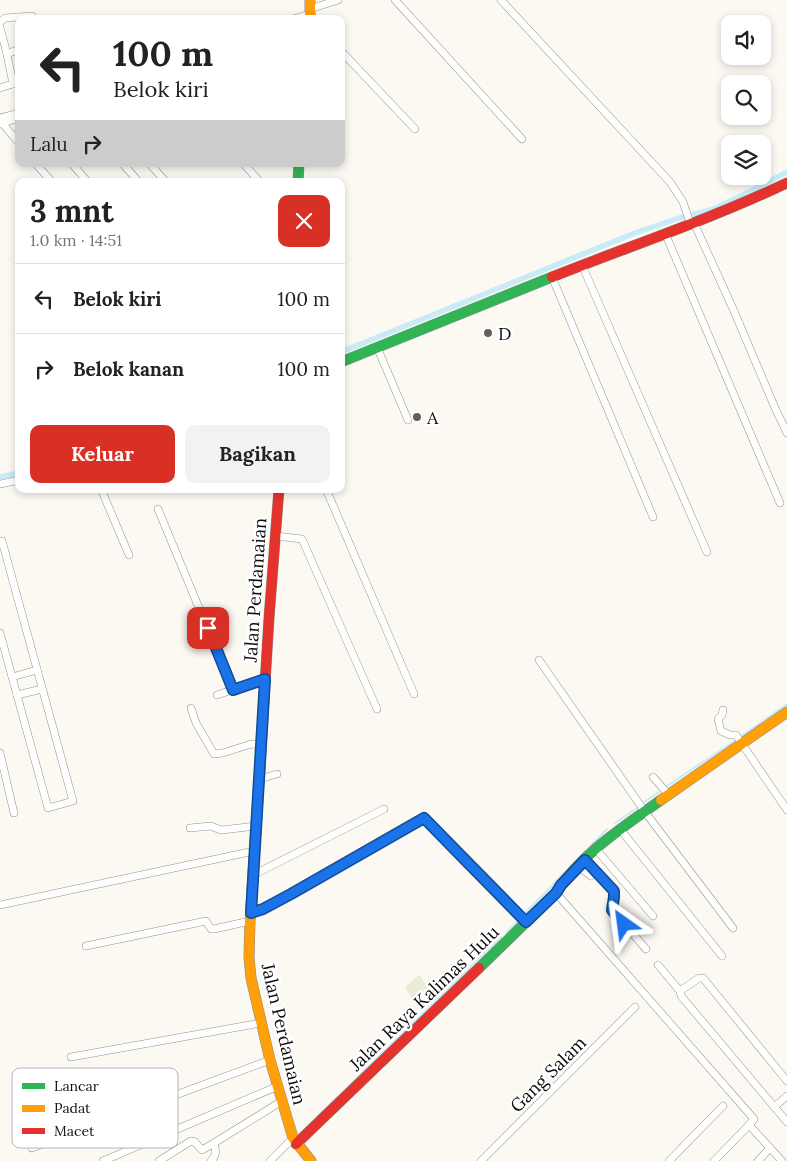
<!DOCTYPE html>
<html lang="id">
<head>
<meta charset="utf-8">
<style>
  body { margin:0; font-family:Lora,serif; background:#f2f2f2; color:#222; height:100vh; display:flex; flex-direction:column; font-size:19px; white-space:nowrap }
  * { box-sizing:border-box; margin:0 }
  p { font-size:16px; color:#767676 }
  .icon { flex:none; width:28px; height:28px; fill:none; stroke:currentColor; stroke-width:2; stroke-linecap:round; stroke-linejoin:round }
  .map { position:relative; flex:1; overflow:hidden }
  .details { position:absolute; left:15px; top:178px; width:330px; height:315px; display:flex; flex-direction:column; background:#fff; border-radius:10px; box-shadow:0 2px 8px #0003 }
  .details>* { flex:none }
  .top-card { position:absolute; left:15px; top:15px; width:330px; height:152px; border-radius:10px; box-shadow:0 2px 8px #0003; background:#fff; color:#222; overflow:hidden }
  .buttons { position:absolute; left:721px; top:15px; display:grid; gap:10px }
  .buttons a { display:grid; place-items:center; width:50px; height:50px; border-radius:10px; background:#fff; box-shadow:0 2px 8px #0003; font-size:25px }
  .pin { position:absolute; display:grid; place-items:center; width:42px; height:42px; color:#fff; margin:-21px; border-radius:10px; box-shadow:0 2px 8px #0006 }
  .me { position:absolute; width:55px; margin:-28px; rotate:329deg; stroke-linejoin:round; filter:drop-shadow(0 0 4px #0008) }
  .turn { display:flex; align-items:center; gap:18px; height:105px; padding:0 15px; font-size:22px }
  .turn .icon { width:65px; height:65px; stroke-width:2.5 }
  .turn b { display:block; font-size:35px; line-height:42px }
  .then { display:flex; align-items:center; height:48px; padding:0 15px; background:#0003; gap:10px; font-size:19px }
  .round { display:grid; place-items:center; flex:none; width:52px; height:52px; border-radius:10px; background:#f2f2f2 }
  .summary { display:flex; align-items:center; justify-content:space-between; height:85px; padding:0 15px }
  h1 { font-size:30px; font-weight:700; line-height:38px }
  .cta { display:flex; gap:10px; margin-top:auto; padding:10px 15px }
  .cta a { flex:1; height:58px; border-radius:10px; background:#d93025; color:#fff; font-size:20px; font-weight:700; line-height:58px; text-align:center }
  .cta a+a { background:#f2f2f2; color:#222 }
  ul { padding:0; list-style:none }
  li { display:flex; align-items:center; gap:15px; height:70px; padding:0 15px; border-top:1px solid #e0e0e0 }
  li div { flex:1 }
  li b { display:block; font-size:19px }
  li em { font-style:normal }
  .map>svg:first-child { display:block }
  .cemetery { fill:#e9ecd6 }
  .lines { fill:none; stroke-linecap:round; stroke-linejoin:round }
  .stream { stroke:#c8ebf6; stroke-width:2 }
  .canal { stroke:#c8ebf6; stroke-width:5.5 }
  .street-casing { stroke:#949390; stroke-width:8 }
  .fast-casing { stroke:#8b8a87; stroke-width:11 }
  .slow-casing { stroke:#8b8a87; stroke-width:11 }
  .jam-casing { stroke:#8b8a87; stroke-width:11 }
  .street { stroke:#fefefd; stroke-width:7 }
  .fast { stroke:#30b455; stroke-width:10 }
  .slow { stroke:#ff9f0a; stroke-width:10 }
  .jam { stroke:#e5322d; stroke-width:10 }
  .route-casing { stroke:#114b97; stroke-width:12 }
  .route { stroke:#1a73e8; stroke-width:9 }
  .poi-dot { fill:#60605d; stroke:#fff; stroke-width:2 }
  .labels { text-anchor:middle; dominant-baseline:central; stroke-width:5; stroke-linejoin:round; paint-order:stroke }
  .poi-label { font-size:18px; fill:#0d0d0d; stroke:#fff; text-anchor:start }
  .street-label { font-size:18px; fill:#0d0d0d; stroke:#fff }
  .key { fill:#fff; stroke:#b6b6b6; stroke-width:1 }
  .key-label { font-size:14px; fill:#0d0d0d }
</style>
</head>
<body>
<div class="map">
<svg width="787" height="1161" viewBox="0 0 787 1161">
  <rect width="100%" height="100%" fill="#fbf9f2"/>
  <!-- cemetery -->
  <polygon class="cemetery" points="419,975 428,988 414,1002 405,987"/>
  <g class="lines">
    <!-- stream -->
    <g class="stream">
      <polyline points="740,737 787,704"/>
      <polyline points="667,786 736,740"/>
      <polyline points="644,802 659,792"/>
      <polyline points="615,823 637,808"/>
      <polyline points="524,914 607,829"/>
      <polyline points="506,933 518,921"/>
      <polyline points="317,1117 501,937"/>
      <polyline points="294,1123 298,1136"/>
    </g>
    <!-- canal -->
    <g class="canal">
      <polyline points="341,352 635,233 679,218 711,210 749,192 787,172"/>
      <polyline points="0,477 19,473"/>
    </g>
    <defs>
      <g id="street">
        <polyline points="395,0 522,139"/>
        <polyline points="501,0 670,182 683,202 689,220"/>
        <polyline points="310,9 338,0"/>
        <polyline points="293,19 310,14"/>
        <polyline points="0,22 5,18 32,16"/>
        <polyline points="0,27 7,54"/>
        <polyline points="341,51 415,129"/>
        <polyline points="13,84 7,54 19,49"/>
        <polyline points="0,88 19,82"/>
        <polyline points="0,118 19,113"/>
        <polyline points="0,124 19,118"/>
        <polyline points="3,124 19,143"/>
        <polyline points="36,164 51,181"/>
        <polyline points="72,164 87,181"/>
        <polyline points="123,164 138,181"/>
        <polyline points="150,164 165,181"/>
        <polyline points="244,164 259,181"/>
        <polyline points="694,223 734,311 775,408 787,433"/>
        <polyline points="665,233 780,503"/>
        <polyline points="582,265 707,552"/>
        <polyline points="552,277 653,517"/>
        <polyline points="377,347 408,420"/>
        <polyline points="0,484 19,480"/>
        <polyline points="101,489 129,555"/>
        <polyline points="326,489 414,694"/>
        <polyline points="158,509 233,690"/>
        <polyline points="275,536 302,539 377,709"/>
        <polyline points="0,542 2,541 73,801 48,808 0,633"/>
        <polyline points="539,660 645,812 733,928"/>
        <polyline points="12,677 37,670"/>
        <polyline points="17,695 42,689"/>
        <polyline points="217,695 265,679"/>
        <polyline points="191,708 196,723 214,754 223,753 251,744 261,745"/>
        <polyline points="723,710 722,715 718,719 721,731 730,735 736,735 787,810"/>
        <polyline points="0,753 14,813"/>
        <polyline points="653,777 668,794"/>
        <polyline points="259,779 277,774"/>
        <polyline points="190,828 211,826 218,829 222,830 256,826"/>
        <polyline points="620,829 722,956"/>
        <polyline points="596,849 653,916"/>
        <polyline points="585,860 613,891 614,897 612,910 646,949"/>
        <polyline points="578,866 591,876"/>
        <polyline points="253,875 384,809"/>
        <polyline points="556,893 754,1119 749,1125"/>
        <polyline points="0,905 254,851"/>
        <polyline points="251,913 263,909 291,894 424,819 526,922"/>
        <polyline points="86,946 206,921 211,929 214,929 250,921"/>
        <polyline points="658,965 680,991"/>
        <polyline points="71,1057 261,1023"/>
        <polyline points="787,1081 703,978 699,978 680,991 681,996 787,1122"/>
        <polyline points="774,1107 787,1096"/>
        <polyline points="32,1148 270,1060"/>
        <polyline points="103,1161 278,1086"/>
        <polyline points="159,1161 191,1141 195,1142 200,1148 202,1150 214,1143"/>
        <path d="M211 1161C217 1155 216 1151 214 1143L282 1101"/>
        <polyline points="270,1161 293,1138"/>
        <polyline points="481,1161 635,1007"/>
        <polyline points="669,1161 723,1106"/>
        <polyline points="714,1161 749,1125 782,1161"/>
        <polyline points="758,1161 770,1148"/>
      </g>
      <g id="fast">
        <polyline points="298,181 299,164"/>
        <polyline points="341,362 552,277"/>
        <path d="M479 968 556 893C581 854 623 827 661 800"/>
      </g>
      <g id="slow">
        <polyline points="310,0 310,19"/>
        <polyline points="259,782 250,921 249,957 251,978 270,1060 293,1138 311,1161"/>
        <polyline points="661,800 787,712"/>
      </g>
      <g id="jam">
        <path d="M552 277C630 246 711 219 787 183"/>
        <polyline points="259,782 269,618 279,489"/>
        <polyline points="296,1144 479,968"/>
      </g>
    </defs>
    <!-- street casing -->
    <use href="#street" class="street-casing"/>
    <!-- fast casing -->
    <use href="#fast" class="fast-casing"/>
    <!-- slow casing -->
    <use href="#slow" class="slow-casing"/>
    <!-- jam casing -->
    <use href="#jam" class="jam-casing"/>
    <!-- street -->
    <use href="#street" class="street"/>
    <!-- fast -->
    <use href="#fast" class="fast"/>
    <!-- slow -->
    <use href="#slow" class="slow"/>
    <!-- jam -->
    <use href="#jam" class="jam"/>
  </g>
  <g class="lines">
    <defs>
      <polyline id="route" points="208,628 233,690 265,679 251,913 263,909 291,894 424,818 526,922 556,893 561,885 585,860 614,891 614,897 612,910 624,924"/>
    </defs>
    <!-- route casing -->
    <use href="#route" class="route-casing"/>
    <!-- route -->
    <use href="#route" class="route"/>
  </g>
  <!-- markers -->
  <g class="poi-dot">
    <circle cx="488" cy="333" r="5"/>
    <circle cx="417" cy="417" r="5"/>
  </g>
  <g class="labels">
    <!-- poi labels -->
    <g class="poi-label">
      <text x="498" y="333">D</text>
      <text x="427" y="417">A</text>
    </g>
    <!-- street labels -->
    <g class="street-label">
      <text transform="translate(255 590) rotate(-86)">Jalan Perdamaian</text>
      <text transform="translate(424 998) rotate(-44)">Jalan Raya Kalimas Hulu</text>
      <text transform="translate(284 1034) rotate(77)">Jalan Perdamaian</text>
      <text transform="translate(548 1074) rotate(-45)">Gang Salam</text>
    </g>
  </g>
  <!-- legend -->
  <rect x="12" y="1068" width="166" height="80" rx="8" class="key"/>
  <rect x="22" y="1083" width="23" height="6" fill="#30b455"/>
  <rect x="22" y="1105" width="23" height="7" fill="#ff9f0a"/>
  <rect x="22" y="1128" width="23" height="6" fill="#e5322d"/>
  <g class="key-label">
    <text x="54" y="1091">Lancar</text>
    <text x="54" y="1113">Padat</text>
    <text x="54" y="1136">Macet</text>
  </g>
</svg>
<div class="buttons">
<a><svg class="icon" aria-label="sound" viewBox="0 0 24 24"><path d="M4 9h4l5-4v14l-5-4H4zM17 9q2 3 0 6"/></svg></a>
<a><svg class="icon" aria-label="search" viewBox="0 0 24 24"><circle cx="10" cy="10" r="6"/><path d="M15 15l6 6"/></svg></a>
<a><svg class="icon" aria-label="layers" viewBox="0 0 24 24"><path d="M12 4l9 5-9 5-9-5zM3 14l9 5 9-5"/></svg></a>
</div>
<div class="pin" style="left:208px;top:628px;background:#d93025"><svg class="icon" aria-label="arrive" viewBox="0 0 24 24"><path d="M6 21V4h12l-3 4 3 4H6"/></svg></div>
<svg class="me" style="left:624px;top:924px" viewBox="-20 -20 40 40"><path d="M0-17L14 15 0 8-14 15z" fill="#1a73e8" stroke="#fff" stroke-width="4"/></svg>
<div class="top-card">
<div class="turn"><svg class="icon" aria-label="left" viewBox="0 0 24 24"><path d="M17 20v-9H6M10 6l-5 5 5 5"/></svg><div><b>100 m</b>Belok kiri</div></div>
<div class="then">Lalu<svg class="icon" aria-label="right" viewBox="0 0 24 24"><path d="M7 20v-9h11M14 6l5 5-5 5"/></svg></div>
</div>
<section class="details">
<div class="summary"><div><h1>3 mnt</h1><p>1.0 km · 14:51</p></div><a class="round" style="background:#d93025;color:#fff"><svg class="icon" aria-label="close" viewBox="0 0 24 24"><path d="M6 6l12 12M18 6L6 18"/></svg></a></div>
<ul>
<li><svg class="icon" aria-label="left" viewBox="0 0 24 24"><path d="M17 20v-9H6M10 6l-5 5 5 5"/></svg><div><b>Belok kiri</b></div><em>100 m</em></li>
<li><svg class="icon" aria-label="right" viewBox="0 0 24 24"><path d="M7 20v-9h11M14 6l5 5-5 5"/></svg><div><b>Belok kanan</b></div><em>100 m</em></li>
</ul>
<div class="cta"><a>Keluar</a><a>Bagikan</a></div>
</section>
</div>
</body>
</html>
